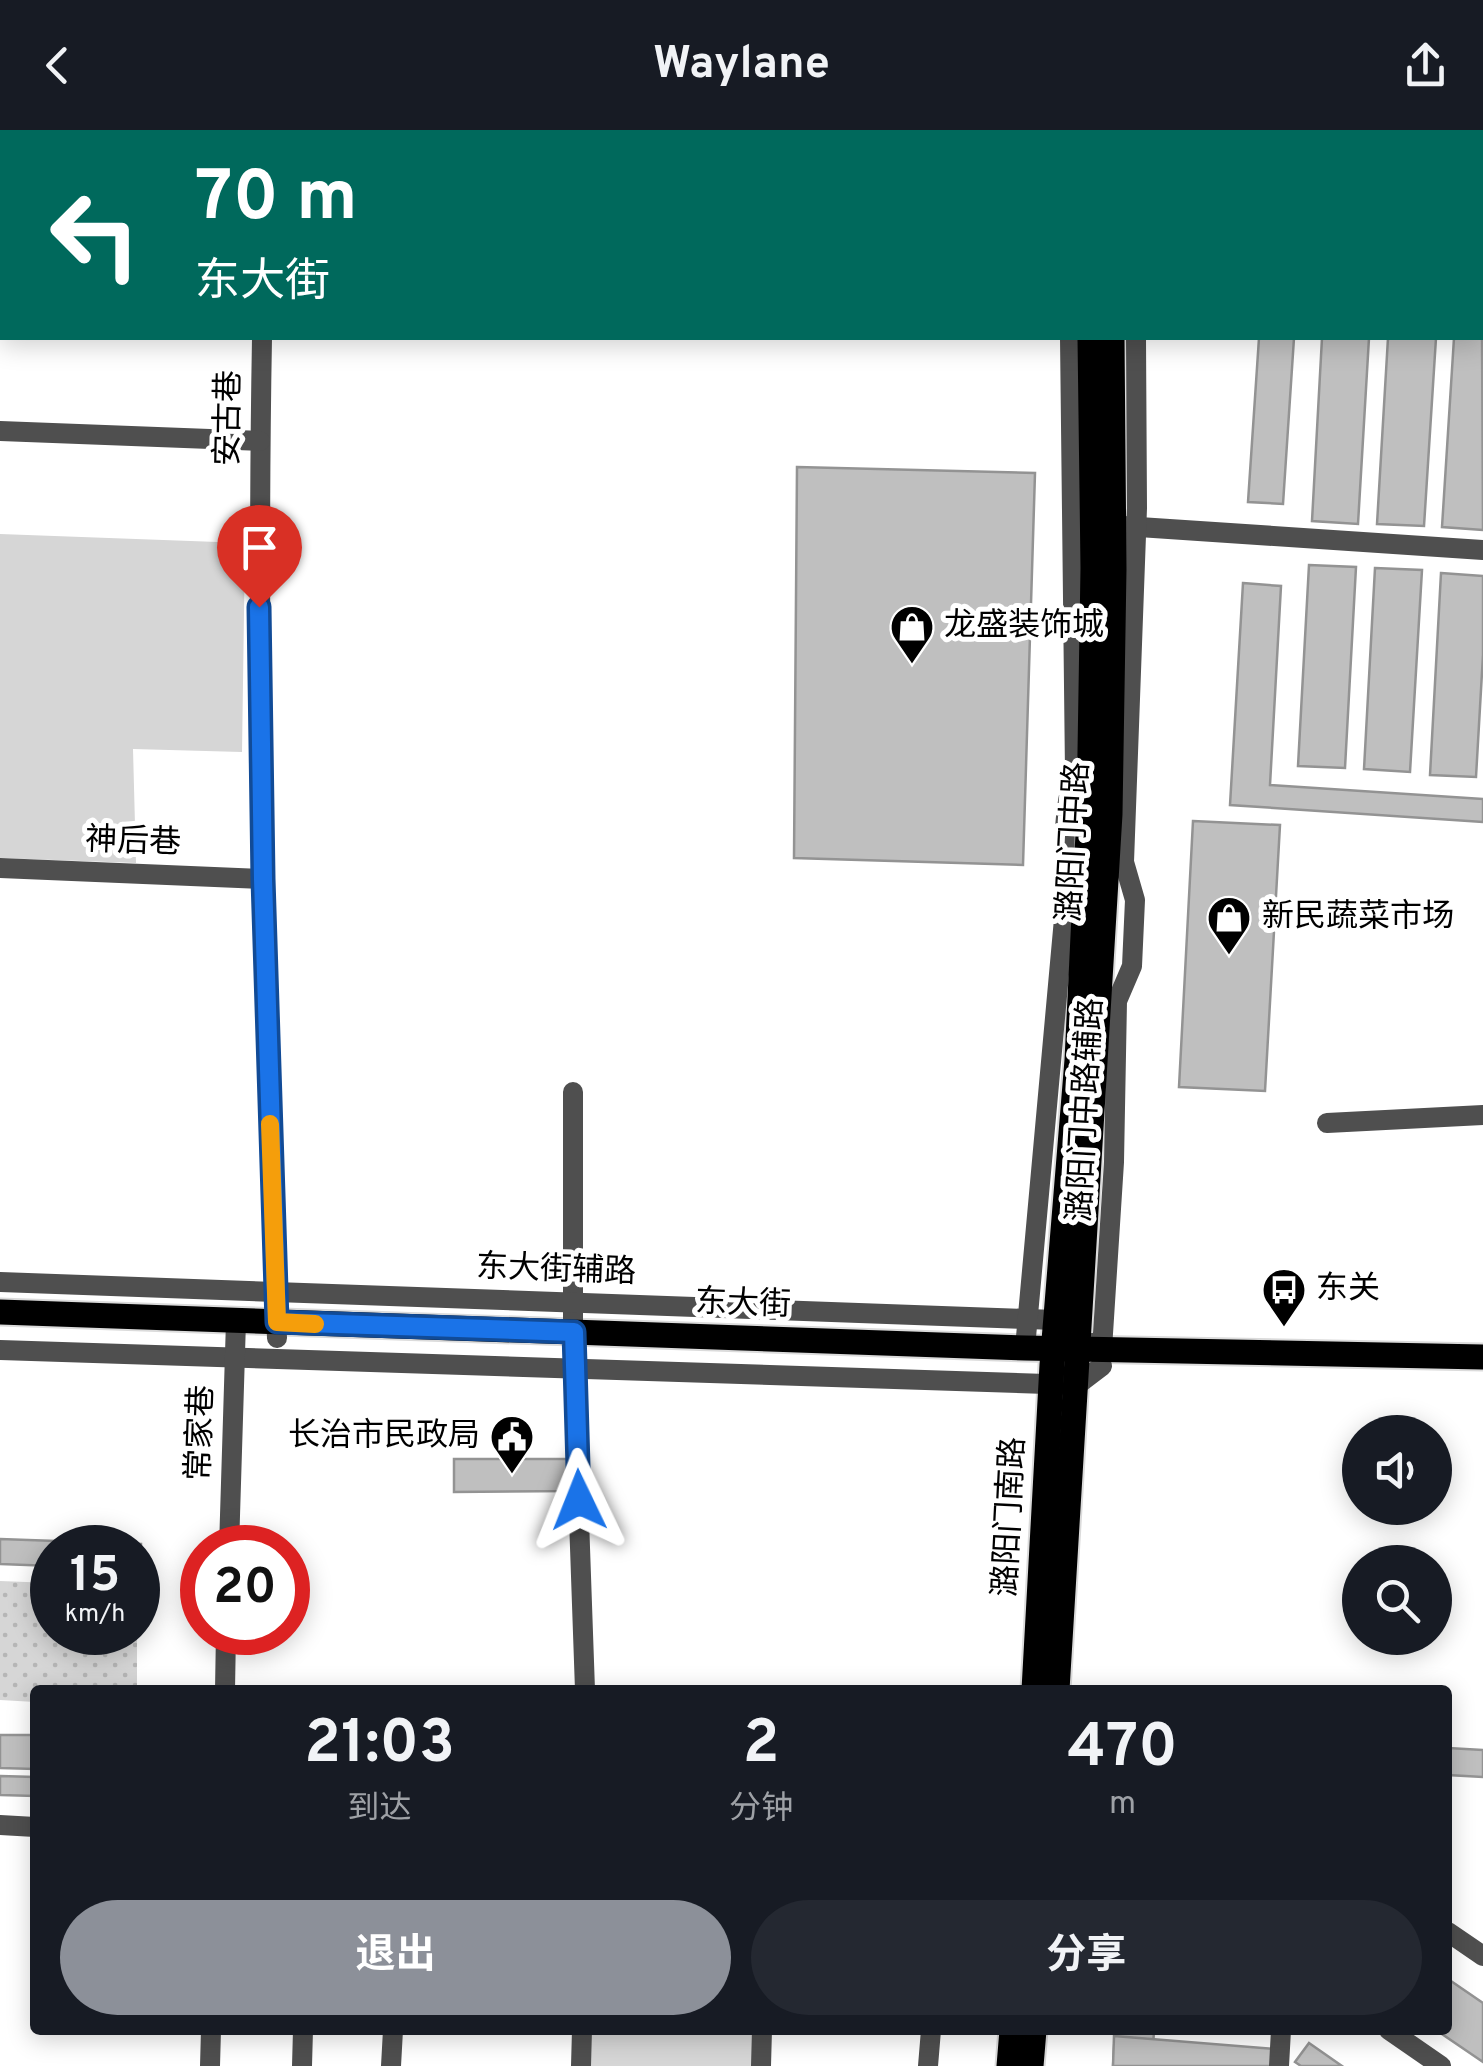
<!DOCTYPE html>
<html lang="zh">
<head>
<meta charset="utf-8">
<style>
  body { margin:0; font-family:Overpass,"Noto Sans SC",sans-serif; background:#242831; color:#f1f3f6; height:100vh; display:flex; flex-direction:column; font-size:38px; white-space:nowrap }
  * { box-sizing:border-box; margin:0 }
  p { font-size:32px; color:#9ea1a6 }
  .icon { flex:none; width:55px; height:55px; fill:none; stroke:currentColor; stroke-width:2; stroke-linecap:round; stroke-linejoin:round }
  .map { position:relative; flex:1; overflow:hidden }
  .panel { position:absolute; left:30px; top:1555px; width:1422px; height:350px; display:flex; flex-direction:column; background:#171b24; border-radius:10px; box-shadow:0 5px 25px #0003 }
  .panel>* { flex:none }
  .banner { position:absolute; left:0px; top:0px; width:1485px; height:210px; box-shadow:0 5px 25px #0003; background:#00695c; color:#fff; overflow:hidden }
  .buttons { position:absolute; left:1342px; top:1285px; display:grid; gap:20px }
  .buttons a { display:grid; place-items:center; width:110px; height:110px; border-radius:50%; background:#171b24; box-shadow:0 5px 25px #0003; font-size:50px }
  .speed { position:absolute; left:30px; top:1395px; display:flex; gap:20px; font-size:50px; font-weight:700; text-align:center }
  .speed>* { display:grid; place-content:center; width:130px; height:130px; border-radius:50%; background:#171b24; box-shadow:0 5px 25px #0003; line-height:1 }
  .speed small { font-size:25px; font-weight:400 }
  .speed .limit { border:15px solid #d22; background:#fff; color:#111 }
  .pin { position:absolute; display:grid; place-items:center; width:85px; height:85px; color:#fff; margin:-102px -42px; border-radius:50% 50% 50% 0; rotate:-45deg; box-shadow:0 0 10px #0007 }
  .pin .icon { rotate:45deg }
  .me { position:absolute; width:110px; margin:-55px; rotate:358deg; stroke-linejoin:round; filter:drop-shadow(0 0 8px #0008) }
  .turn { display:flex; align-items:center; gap:35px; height:210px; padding:0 30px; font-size:45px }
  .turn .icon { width:130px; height:130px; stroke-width:2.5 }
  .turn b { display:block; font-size:70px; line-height:85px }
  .eta { display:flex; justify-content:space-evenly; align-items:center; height:170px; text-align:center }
  .eta b { font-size:60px; font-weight:700; line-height:70px }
  .cta { display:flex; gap:20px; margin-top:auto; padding:20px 30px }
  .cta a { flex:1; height:115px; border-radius:60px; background:#8c9099; color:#fff; font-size:40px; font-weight:700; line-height:115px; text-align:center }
  .cta a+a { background:#242831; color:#f1f3f6 }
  header { display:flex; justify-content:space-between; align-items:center; height:130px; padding:0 30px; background:#171b24; font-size:45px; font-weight:700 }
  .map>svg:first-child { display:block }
  .green { fill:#d6d6d6 }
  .park { fill:url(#park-dots) }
  .building { fill:#bfbfbf; stroke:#939393; stroke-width:2.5 }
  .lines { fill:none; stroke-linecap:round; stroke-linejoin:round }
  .major-casing { stroke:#dbdbdb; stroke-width:29 }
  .minor { stroke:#4f4f4f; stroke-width:20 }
  .major { stroke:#000; stroke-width:25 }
  .route-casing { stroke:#114b97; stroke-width:25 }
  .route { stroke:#1a73e8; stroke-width:18 }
  .slow { stroke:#f59e0b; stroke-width:18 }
  .labels { text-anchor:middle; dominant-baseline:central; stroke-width:10; stroke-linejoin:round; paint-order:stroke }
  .street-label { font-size:32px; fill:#000; stroke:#fff }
  .poi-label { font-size:32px; fill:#000; stroke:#fff; text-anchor:start }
</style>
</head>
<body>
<header><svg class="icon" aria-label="back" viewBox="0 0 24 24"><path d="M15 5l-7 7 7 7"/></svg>Waylane<svg class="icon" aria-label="share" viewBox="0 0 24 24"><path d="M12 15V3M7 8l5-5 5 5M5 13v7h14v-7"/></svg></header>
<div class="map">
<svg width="1483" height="1936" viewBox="0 0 1483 1936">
  <defs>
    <pattern id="park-dots" width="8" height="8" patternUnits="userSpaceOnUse" patternTransform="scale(2.5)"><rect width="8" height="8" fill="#d6d6d6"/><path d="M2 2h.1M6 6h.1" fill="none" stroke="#b6b6b6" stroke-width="1.8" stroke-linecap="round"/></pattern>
  </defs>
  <rect width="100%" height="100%" fill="#fff"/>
  <!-- green -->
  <g class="green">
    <polygon points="0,404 245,413 242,622 133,619 136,733 0,728"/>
    <polygon points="589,1900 753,1900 752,1936 588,1936"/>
  </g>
  <!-- park -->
  <polygon class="park" points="0,1451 52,1453 52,1502 137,1503 137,1560 35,1560 35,1572 0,1570"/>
  <!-- building -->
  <g class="building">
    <polygon points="1281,0 1483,0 1483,43 1482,2"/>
    <polygon points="1482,200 1483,400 1442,397 1454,208 1482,208"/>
    <polygon points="1259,208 1294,208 1283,374 1248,372"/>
    <polygon points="1322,208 1369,208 1358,394 1312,391"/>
    <polygon points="1388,208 1436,208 1424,396 1377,394"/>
    <polygon points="797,337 1035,343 1023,735 794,728"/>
    <polygon points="1309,435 1356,437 1345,638 1298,636"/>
    <polygon points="1375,438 1422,440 1410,642 1364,639"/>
    <polygon points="1441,443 1483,446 1483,525 1476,647 1430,645"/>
    <polygon points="1243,453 1281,456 1270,655 1483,669 1483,692 1230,675"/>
    <polygon points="1193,691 1280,695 1265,961 1179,957"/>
    <polygon points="454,1329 570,1329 570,1361 454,1362"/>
    <polygon points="0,1409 141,1414 141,1439 138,1439 138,1418 52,1418 52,1436 0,1434"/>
    <polygon points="0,1605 35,1605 35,1639 0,1638"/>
    <polygon points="1448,1618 1483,1620 1483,1647 1448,1645"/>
    <polygon points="0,1646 35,1647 35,1666 0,1665"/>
    <polygon points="1448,1849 1483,1873 1483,1932 1436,1900 1448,1900"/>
    <polygon points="1115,1900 1154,1900 1152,1936 1113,1936"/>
    <polygon points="1114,1906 1274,1919 1272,1936 1113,1936"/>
    <polygon points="1309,1913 1342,1936 1301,1936 1295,1932"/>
  </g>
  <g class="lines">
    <defs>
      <g id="major">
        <polyline points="1112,0 1112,2"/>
        <polyline points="1090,2 1090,0"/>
        <polyline points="0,1182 1025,1218 1483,1227"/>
        <polyline points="1034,1560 1052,1235 1077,930 1089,682 1093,438 1090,208"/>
        <polyline points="1057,1560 1110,684 1114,439 1112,208"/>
        <polyline points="1009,1936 1012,1900"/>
        <polyline points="1031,1936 1034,1900"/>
      </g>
    </defs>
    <!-- major casing -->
    <use href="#major" class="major-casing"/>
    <!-- minor -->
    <g class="minor">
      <polyline points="1069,0 1069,2"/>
      <polyline points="1135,0 1135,2"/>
      <polyline points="268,2 268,0"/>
      <polyline points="1482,117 1483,117"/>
      <path d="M262 208C256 541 264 875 277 1208"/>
      <polyline points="0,301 260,311"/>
      <polyline points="1124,396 1483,420"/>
      <polyline points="0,738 263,749"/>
      <polyline points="573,962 573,1218 585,1560"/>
      <polyline points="1327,993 1483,985"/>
      <polyline points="0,1152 1028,1189 1055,1190 1067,1197"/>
      <polyline points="1092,1213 1102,1219 1114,1032 1117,871 1132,836 1135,770 1124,732 1137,378 1136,208"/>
      <path d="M1025 1218 1067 756C1063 716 1063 680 1075 642L1070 208"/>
      <polyline points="0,1220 1077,1255 1102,1236"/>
      <polyline points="229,1418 236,1191"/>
      <polyline points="225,1560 226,1502"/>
      <polyline points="0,1695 35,1697"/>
      <polyline points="1448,1802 1483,1826"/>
      <polyline points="1389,1900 1441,1936"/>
      <polyline points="210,1936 211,1900"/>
      <polyline points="302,1936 303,1900"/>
      <polyline points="391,1936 393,1900"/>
      <polyline points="581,1936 582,1900"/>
      <polyline points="761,1936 762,1900"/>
      <polyline points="928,1936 931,1900"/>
      <polyline points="1279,1936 1281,1900"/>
    </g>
    <!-- major -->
    <use href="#major" class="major"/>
  </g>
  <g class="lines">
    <defs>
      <polyline id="route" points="259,477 263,749 277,1192 574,1202 579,1370"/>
    </defs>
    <!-- route casing -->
    <use href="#route" class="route-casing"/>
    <!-- route -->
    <use href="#route" class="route"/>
    <!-- slow -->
    <polyline class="slow" points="270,994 277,1192 315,1194"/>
  </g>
  <!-- icons -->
  <defs>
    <symbol id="shop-pin" viewBox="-11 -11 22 30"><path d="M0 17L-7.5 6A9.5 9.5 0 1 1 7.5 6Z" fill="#000" stroke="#fff"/><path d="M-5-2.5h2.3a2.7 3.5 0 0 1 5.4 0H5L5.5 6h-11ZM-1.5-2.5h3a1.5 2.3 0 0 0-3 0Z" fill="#fff"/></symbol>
    <symbol id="bus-pin" viewBox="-11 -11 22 30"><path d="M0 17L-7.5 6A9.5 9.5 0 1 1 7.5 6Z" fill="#000" stroke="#fff"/><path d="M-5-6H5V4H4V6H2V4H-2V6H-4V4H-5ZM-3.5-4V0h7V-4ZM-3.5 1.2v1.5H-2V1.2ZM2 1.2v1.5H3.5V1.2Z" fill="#fff"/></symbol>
    <symbol id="civic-pin" viewBox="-11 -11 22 30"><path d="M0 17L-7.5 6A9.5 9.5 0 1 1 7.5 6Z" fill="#000" stroke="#fff"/><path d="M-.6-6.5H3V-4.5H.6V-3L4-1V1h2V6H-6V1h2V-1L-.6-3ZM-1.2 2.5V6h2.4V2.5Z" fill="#fff"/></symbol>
  </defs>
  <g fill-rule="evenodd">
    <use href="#shop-pin" x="887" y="472" width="50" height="68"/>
    <use href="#shop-pin" x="1204" y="763" width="50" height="68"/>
    <use href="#bus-pin" x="1259" y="1135" width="50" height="68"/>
    <use href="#civic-pin" x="487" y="1282" width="50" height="68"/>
  </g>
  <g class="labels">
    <!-- street labels -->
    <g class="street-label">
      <text transform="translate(230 288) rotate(-89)">安古巷</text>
      <text transform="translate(1075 712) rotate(-87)">潞阳门中路</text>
      <text transform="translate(133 713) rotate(2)">神后巷</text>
      <text transform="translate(1087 980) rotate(-87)">潞阳门中路辅路</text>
      <text transform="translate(556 1141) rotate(2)">东大街辅路</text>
      <text transform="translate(743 1175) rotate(2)">东大街</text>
      <text transform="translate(202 1303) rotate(-88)">常家巷</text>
      <text transform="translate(1011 1387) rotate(-87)">潞阳门南路</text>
    </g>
    <!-- poi labels -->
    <g class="poi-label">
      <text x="944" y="497">龙盛装饰城</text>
      <text x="1262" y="788">新民蔬菜市场</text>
      <text x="1316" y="1160">东关</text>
      <text x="480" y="1307" text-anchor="end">长治市民政局</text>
    </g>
  </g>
</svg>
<div class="buttons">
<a><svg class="icon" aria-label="sound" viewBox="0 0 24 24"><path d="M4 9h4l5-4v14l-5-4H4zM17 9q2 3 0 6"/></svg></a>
<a><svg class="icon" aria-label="search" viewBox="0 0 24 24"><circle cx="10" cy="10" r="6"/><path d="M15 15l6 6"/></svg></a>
</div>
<div class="speed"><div>15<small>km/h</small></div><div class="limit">20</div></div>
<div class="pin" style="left:259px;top:477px;background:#d93025"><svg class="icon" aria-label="arrive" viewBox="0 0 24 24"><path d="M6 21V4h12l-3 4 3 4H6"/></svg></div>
<svg class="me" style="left:579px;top:1370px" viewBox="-20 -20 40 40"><path d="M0-17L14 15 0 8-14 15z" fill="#1a73e8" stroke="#fff" stroke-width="4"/></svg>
<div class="banner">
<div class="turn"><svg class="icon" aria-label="left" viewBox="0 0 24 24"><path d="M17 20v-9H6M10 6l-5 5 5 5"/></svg><div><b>70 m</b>东大街</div></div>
</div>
<section class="panel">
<div class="eta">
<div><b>21:03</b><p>到达</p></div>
<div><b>2</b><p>分钟</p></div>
<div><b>470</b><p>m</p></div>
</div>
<div class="cta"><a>退出</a><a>分享</a></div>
</section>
</div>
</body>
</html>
